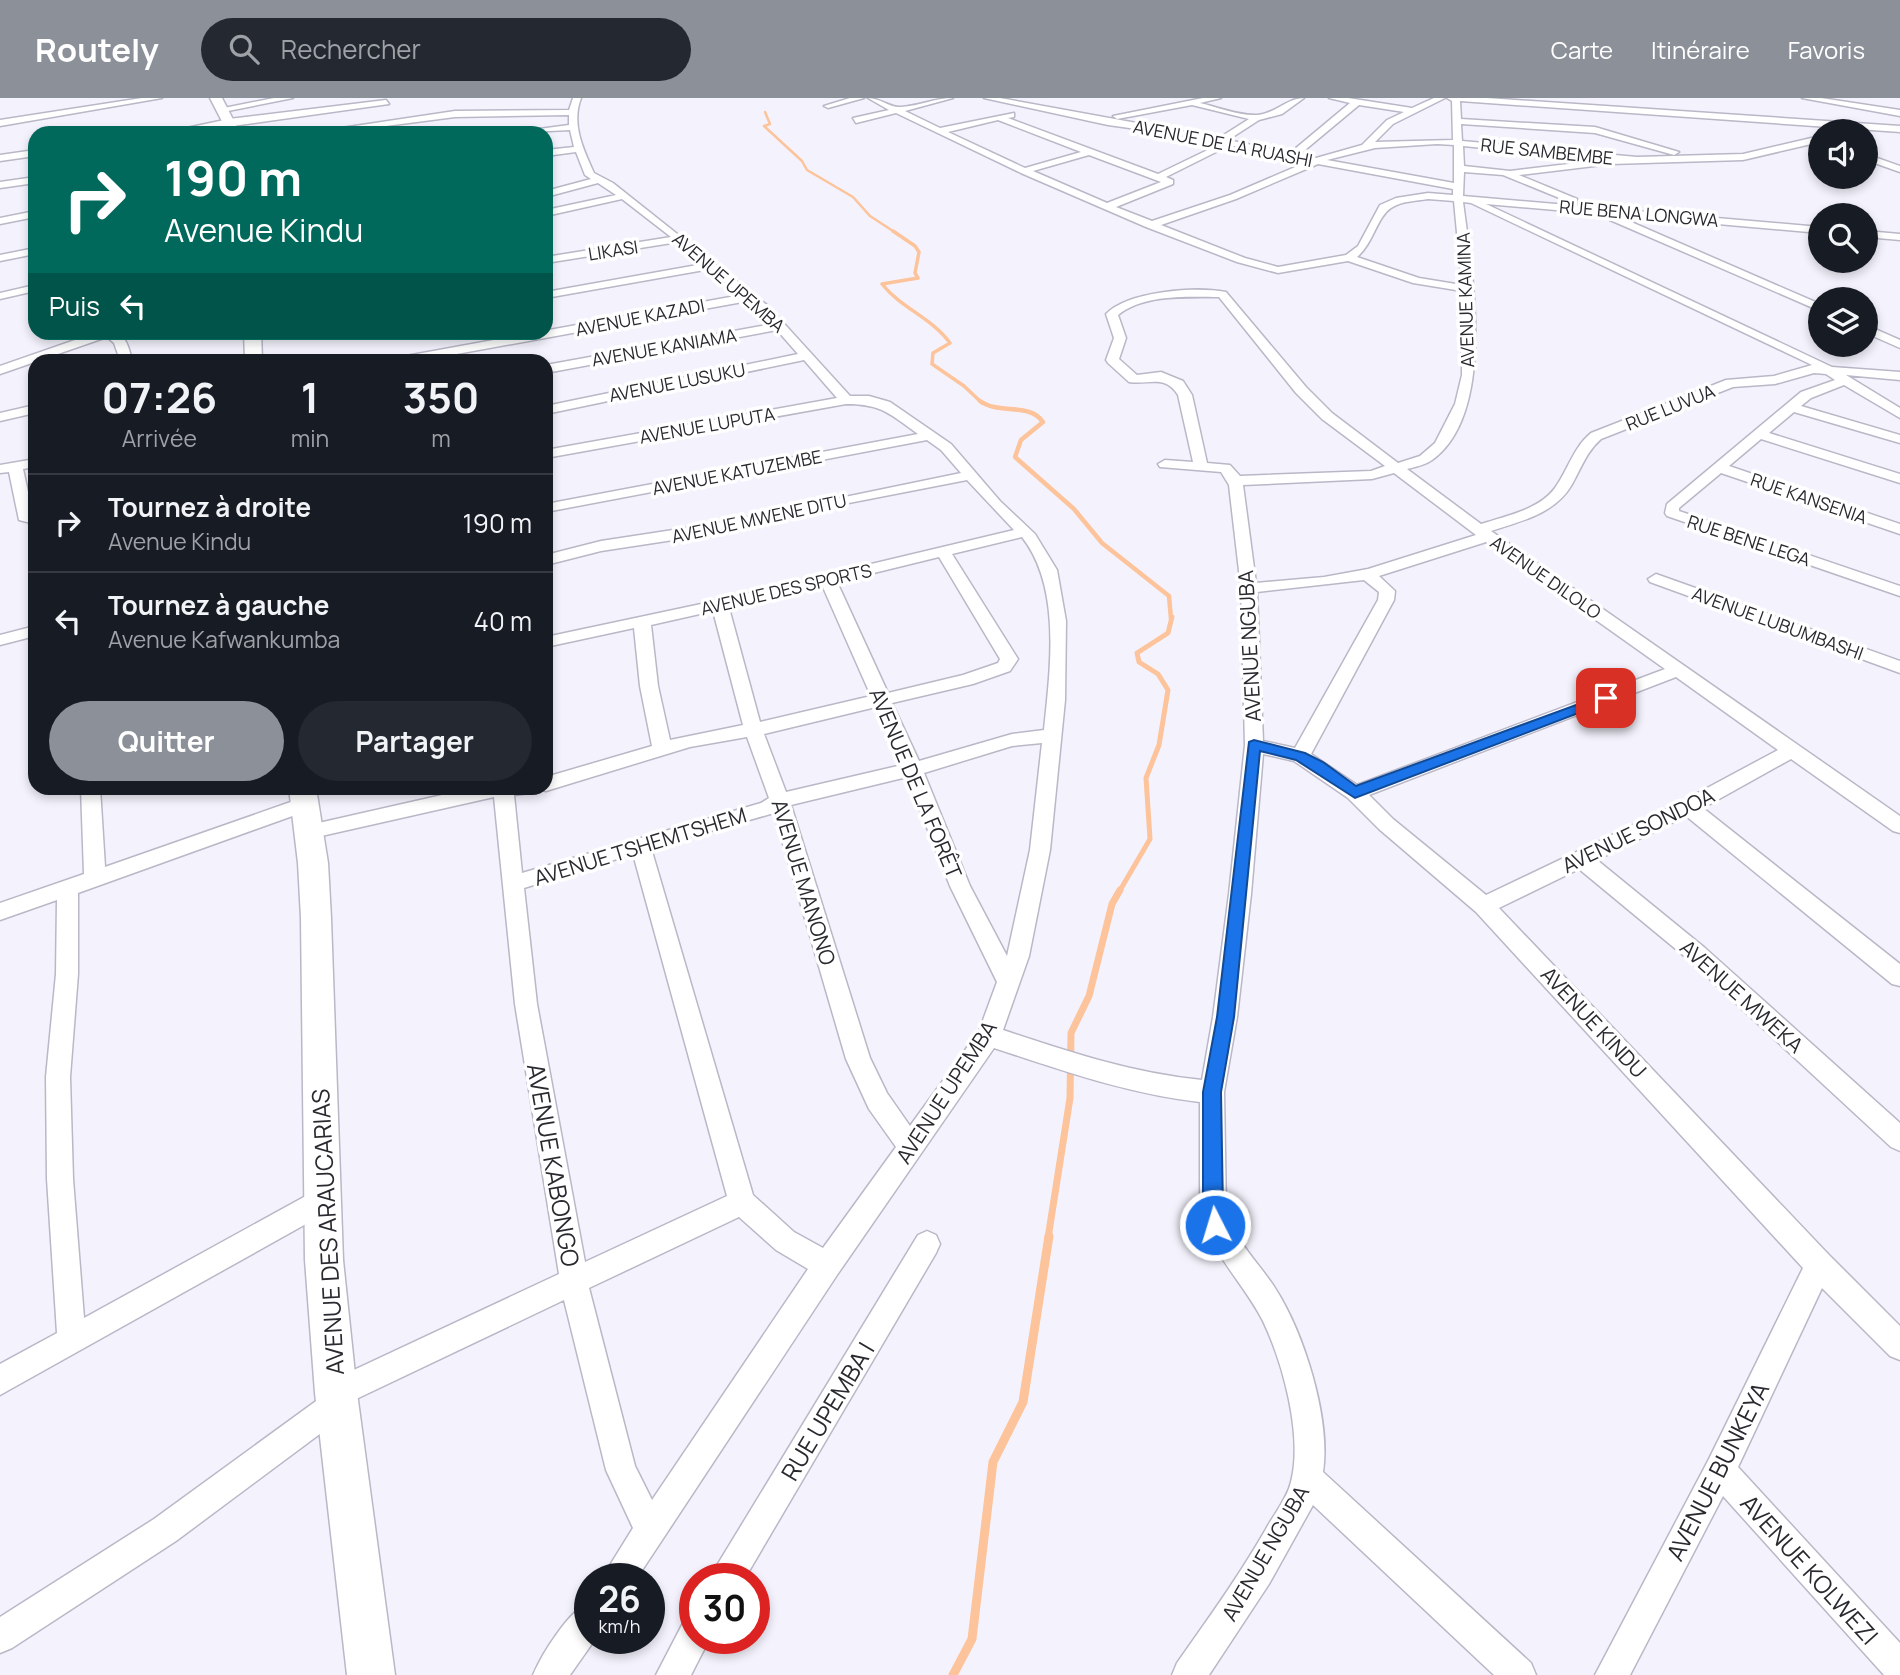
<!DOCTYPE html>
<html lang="fr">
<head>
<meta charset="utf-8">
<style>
  body { margin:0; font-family:Manrope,sans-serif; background:#242831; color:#f1f3f6; height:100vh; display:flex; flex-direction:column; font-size:26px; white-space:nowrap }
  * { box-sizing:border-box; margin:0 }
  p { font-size:23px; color:#9ea1a6 }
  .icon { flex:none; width:38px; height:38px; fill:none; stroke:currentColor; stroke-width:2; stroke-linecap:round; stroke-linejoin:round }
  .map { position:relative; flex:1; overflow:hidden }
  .panel { position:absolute; left:28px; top:256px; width:525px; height:441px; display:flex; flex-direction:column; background:#171b24; border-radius:21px; box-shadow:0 4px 10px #0003 }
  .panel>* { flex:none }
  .top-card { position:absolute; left:28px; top:28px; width:525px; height:214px; border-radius:21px; box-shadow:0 4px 10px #0003; background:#00695c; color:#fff; overflow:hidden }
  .buttons { position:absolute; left:1808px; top:21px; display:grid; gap:14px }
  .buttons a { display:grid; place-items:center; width:70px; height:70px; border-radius:50%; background:#171b24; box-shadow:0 4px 10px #0003; font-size:35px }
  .speed { position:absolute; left:574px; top:1465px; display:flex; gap:14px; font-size:35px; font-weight:700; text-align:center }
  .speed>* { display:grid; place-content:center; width:91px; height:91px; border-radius:50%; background:#171b24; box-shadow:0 4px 10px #0003; line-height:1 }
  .speed small { font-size:18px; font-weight:400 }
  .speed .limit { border:10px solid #d22; background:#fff; color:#111 }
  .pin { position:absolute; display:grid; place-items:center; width:60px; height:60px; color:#fff; margin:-30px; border-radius:14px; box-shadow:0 4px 10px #0006 }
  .me { position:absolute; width:77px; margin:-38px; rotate:355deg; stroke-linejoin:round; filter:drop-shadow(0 0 5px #0008) }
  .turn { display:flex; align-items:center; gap:24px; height:147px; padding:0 21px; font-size:32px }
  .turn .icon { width:91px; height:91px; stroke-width:2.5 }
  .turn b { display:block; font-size:49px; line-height:60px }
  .then { display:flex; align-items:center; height:66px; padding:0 21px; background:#0003; gap:14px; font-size:26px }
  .eta { display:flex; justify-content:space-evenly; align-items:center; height:119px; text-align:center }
  .eta b { font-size:42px; font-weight:700; line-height:49px }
  .primary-button { display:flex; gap:14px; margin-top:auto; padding:14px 21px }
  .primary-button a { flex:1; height:80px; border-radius:42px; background:#8c9099; color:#fff; font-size:28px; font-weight:700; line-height:80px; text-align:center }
  .primary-button a+a { background:#242831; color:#f1f3f6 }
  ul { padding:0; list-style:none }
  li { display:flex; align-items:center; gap:21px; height:98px; padding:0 21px; border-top:2px solid #363941 }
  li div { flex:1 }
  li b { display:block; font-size:26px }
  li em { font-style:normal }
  header { display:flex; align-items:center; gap:42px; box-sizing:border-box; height:98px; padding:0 35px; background:#8c9099; color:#fff }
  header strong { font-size:33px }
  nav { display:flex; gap:38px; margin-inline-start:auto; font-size:24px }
  .search { width:490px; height:63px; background:#242831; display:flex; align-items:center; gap:18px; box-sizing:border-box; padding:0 24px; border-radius:38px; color:#9ea1a6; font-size:26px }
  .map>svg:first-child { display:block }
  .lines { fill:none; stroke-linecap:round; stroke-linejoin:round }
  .stream-far5 { stroke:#fdc39a; stroke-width:2.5 }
  .stream-far4 { stroke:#fdc39a; stroke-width:3.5 }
  .stream-far3 { stroke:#fdc39a; stroke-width:4.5 }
  .stream-far2 { stroke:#fdc39a; stroke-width:5 }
  .stream-far1 { stroke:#fdc39a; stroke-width:7 }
  .stream { stroke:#fdc39a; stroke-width:9 }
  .street-casing { stroke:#bab7c7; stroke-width:3 }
  .secondary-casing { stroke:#bab7c7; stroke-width:3 }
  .street { fill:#fff; fill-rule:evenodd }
  .secondary { fill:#fff; fill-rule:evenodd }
  .route { fill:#1a73e8; stroke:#114b97; stroke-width:2 }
  .labels { text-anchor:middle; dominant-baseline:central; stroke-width:7; stroke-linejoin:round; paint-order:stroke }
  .far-street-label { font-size:18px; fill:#2a292f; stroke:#fff }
  .street-label { font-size:21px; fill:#2a292f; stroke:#fff }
  .near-street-label { font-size:24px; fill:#2a292f; stroke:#fff }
</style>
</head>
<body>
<header>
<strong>Routely</strong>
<div class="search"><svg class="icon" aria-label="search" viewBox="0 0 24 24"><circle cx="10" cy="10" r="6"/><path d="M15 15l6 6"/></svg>Rechercher</div>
<nav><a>Carte</a><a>Itinéraire</a><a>Favoris</a></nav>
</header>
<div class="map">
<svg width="1900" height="1577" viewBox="0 0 1900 1577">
  <rect width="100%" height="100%" fill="#f4f3fd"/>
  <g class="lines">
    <!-- stream-far5 -->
    <polyline class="stream-far5" points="765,14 770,26 764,28 802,63 807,72 853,99 870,118 896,135"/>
    <!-- stream-far4 -->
    <path class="stream-far4" d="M893 133 915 148 919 154 915 175 918 180 882 186C901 210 932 220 950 245L933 255 932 266 964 288 982 305"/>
    <!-- stream-far3 -->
    <path class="stream-far3" d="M980 303C999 317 1029 304 1043 324L1021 342 1015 359 1074 411 1102 445 1169 498 1171 521"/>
    <!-- stream-far2 -->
    <polyline class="stream-far2" points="1119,794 1150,741 1146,680 1159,647 1168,592 1158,576 1139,564 1137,555 1168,535 1172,519"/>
    <!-- stream-far1 -->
    <polyline class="stream-far1" points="1048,1140 1070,1000 1071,935 1089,898 1112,806 1120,792"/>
    <!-- stream -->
    <polyline class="stream" points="953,1577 972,1541 993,1364 1023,1304 1049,1138"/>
    <defs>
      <g id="street">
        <polygon points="142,0 162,0 0,28 0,22"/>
        <polygon points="274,0 293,0 223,14 219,11"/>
        <path d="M573 0H581C571 26 583 51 594 75L613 85 768 208 850 298H869L890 304 951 346 1000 403 1035 436 1057 472 1066 523 1065 602 1050 752 1029 858 1003 932C1069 954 1132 975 1202 982L1213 919 1229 796 1245 647 1241 490 1229 387 1221 374 1160 369 1158 366 1165 362 1193 364 1178 297C1165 276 1149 287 1129 284L1108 265 1106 262 1114 240 1106 216C1128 193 1196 188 1226 194L1306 289 1332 315 1398 365 1420 358 1435 345 1455 306 1462 277V193L1413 185 1348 163 1278 175 1237 164 1146 129 1021 75 896 15 856 25 853 20 889 12 868 0C880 0 890 10 901 9 919 8 935 0 953 0L905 13 940 30 1014 15V19L1008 20 1158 76 1220 46 1194 39 1108 27 984 0H1000L1219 40 1249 21 1192 7 1117 21 1113 18 1203 0H1221L1200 5C1217 9 1239 18 1257 17 1275 16 1287 0 1304 0L1282 16 1259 22 1228 42 1290 55 1350 5 1329 0H1348L1412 10 1434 0H1445L1393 26 1375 44 1453 42 1452 3 1447 0H1487L1900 28V34L1460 3 1461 21 1595 29 1679 54 1674 57 1595 35 1461 26 1462 43 1637 59 1743 56 1820 38V44L1743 62 1611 66 1519 77 1577 101V105L1574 106 1503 77 1464 74 1463 98 1820 129V135L1615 117 1820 206V213L1610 122 1609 120 1613 117 1486 106 1832 269 1900 274V282L1846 277 1900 310V320L1844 287 1811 300 1801 308 1900 337V345L1794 314 1769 335 1900 376V385L1761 341 1729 368 1900 426V436L1721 375 1679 410V413L1900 488V498L1667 418 1665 415 1667 406 1801 294 1835 282 1826 276 1814 275 1775 286 1733 289 1601 341C1586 354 1581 371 1571 388 1554 416 1521 423 1491 433L1900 718V735L1893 733 1791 661 1703 710 1900 866V888L1892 886 1686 718 1597 762 1705 850 1900 1025V1053L1891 1049 1689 862 1579 771 1499 810 1829 1157 1900 1228V1262L1890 1258 1822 1190 1738 1369 1900 1545V1577H1884L1723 1398 1630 1577H1595L1709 1361 1803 1170 1476 814 1379 731 1348 700 1294 663 1263 656 1251 796 1237 919 1224 994 1226 1112 1230 1124C1241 1149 1261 1168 1275 1190 1304 1235 1331 1321 1323 1374L1531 1565 1536 1577H1494L1313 1407 1269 1486 1209 1577H1172L1177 1565C1208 1521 1239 1478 1266 1431 1274 1416 1287 1401 1291 1384 1303 1338 1283 1265 1263 1223 1243 1184 1211 1156 1200 1112V1004C1128 996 1062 972 994 950L837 1177 637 1480H602L633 1430 606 1372 564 1202 352 1303 348 1315 176 1443 12 1550 0 1555V1519L154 1421 323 1298 326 1285 559 1176 515 906 494 699 308 741 301 739 298 734 301 729 473 690H532L530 695 514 697 522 775 761 705 769 700 747 639 690 649 546 693 539 691 546 690V679L652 648 640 588 634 530 546 549V539L720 502 1014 432 967 382 823 410 719 435 601 453 546 467V457L601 443 719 425 961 375 941 352 927 342 546 414V406L918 336C890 316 882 306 846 306L546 360V352L837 300 804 262 546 316V308L798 256 777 232 546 275V267L772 226 748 203 424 262H400L406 258 741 197 710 171 546 200V194L703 166 678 144 546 165V159L671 139 622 101 546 118V112L616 97 598 85 546 99V93L591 81 585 77 576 54 546 58V52L574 49 570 32 509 35 569 27V17L455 19 332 35H308L455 13 569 12ZM1359 7 1404 14 1387 22 1362 47 1316 60 1299 57ZM998 22 1081 54 1025 70 948 34ZM1437 46 1454 47V85L1327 62 1375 50ZM1230 47 1307 64 1230 97 1152 123 1116 109 1173 86V82L1166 79ZM1463 48 1602 62 1510 73 1464 68ZM1089 57 1161 84 1107 105 1033 73ZM1318 66 1453 91V97L1428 95 1396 100 1380 107 1358 148 1346 157 1278 169 1245 160 1161 127 1236 101ZM1428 101 1454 103 1462 187 1419 180 1357 159C1373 146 1377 119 1391 110 1401 103 1416 103 1428 101ZM1463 104 1471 105 1812 267 1774 278 1726 282 1591 335C1573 350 1568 372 1555 390 1539 412 1505 418 1481 426L1407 371C1415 369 1425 367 1432 362 1497 315 1472 173 1463 104ZM1219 199 1296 295 1322 321 1385 368 1371 373 1240 378 1230 367 1207 365 1192 297 1183 283 1161 274 1137 277 1119 261 1126 240 1118 217C1144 196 1188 199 1219 199ZM1394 375 1476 437 1368 471 1324 479 1256 485 1243 387 1372 381ZM1022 439C1062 490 1050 572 1044 632L1012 636 919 663 892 605 973 586 1010 573 1018 561 952 456ZM1486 444 1665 571 1357 687 1311 656 1394 502 1395 493 1379 478ZM939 459 1000 561 998 565 963 577 888 595 837 484ZM1364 482 1379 494 1378 502 1295 650 1263 643 1257 494ZM822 487 871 598 760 624 729 510ZM713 513 743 627 670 642 658 588 651 527ZM1676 579 1778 652 1681 704 1486 797 1393 721 1369 697ZM876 609 902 667 786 694 764 636ZM1042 645 1030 752 1007 858 970 788 924 675 1012 648ZM907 679 950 788 997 884 979 933 910 1028 887 995 870 960 791 707ZM774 715 846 961 869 1011 896 1049 823 1150 794 1134 753 1097 651 750ZM633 756 727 1098 585 1164 537 906 524 790ZM739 1119 776 1152 808 1171 652 1402 635 1368 589 1190Z"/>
        <polygon points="850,0 864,0 828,10 824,8"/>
        <polygon points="1802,0 1821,0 1900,12 1900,18"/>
        <polygon points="386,2 389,6 182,35 163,35 229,21"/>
        <polygon points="35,52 35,58 0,63 0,57"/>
        <polygon points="1866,56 1900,68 1900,74 1866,62"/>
        <polygon points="35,79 35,85 0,90 0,84"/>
        <polygon points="35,113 35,119 0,126 0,120"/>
        <polygon points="1866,133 1900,136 1900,142 1866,139"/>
        <polygon points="35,150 35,156 0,163 0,157"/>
        <polygon points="35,187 35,193 0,201 0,195"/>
        <polygon points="1866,227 1900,242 1900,250 1866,235"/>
        <path d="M98 234C123 234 126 238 132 262H120L114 245 107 239 0 276V268Z"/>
        <polygon points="35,307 35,315 0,323 0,315"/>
        <polygon points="35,361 35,369 23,371 35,426 19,422 9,374 0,375 0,367"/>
        <polygon points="1656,476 1900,563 1900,575 1650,484 1648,481"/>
        <polygon points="35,528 35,538 0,547 0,537"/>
        <polygon points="81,690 100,690 105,769 305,699 312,701 315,706 312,711 78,795 78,876 70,979 73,1081 84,1220 313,1094 322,1090 331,1094 335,1103 331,1112 0,1297 0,1266 57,1235 47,1081 46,979 56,876 57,802 0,822 0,805 84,776"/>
        <polygon points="927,1133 936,1137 940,1146 936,1155 745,1480 711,1480 716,1469 918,1137"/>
        <path d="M590 1504V1540H596L570 1577H533C542 1556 569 1512 590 1504Z"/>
        <polygon points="695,1521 695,1540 710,1540 691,1577 656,1577 683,1525"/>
      </g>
      <g id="secondary">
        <polygon points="210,0 222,0 240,35 228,35"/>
        <polygon points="244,234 261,234 262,262 245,262"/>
        <polygon points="289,690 316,690 328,765 331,820 343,1162 357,1295 395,1577 347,1577 315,1295 305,1162 301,820 298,765"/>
      </g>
    </defs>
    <!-- street casing -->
    <use href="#street" class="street-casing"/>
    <!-- secondary casing -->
    <use href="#secondary" class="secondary-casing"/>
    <!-- street -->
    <use href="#street" class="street"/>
    <!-- secondary -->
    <use href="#secondary" class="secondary"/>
  </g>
  <!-- route -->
  <polygon class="route" points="1606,596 1610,597 1610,603 1355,700 1296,662 1260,653 1234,919 1221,994 1223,1112 1225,1127 1222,1134 1215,1137 1208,1134 1203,1112 1203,994 1217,919 1249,644 1254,642 1305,655 1323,664 1356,688"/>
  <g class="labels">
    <!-- far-street labels -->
    <g class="far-street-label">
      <text transform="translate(1223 45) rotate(11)">AVENUE DE LA RUASHI</text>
      <text transform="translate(1547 53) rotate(6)">RUE SAMBEMBE</text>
      <text transform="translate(1639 115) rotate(5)">RUE BENA LONGWA</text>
      <text transform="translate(613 152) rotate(-9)">LIKASI</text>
      <text transform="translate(729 184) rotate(41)">AVENUE UPEMBA</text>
      <text transform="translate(1465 202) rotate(-92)">AVENUE KAMINA</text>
      <text transform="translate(640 219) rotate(-11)">AVENUE KAZADI</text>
      <text transform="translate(664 249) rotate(-10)">AVENUE KANIAMA</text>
      <text transform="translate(677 284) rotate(-11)">AVENUE LUSUKU</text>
      <text transform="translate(1670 309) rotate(-22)">RUE LUVUA</text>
      <text transform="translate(707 327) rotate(-10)">AVENUE LUPUTA</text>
      <text transform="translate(737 374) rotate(-11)">AVENUE KATUZEMBE</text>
      <text transform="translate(1809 400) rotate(19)">RUE KANSENIA</text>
      <text transform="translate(759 420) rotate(-12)">AVENUE MWENE DITU</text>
      <text transform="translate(1749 442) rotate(18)">RUE BENE LEGA</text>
      <text transform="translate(1546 479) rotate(35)">AVENUE DILOLO</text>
      <text transform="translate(786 491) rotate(-13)">AVENUE DES SPORTS</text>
      <text transform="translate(1778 525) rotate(20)">AVENUE LUBUMBASHI</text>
    </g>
    <!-- street labels -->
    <g class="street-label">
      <text transform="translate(1249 548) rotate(-93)">AVENUE NGUBA</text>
      <text transform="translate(916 685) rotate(67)">AVENUE DE LA FORÊT</text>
      <text transform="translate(1638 732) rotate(-26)">AVENUE SONDOA</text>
      <text transform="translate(640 748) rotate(-17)">AVENUE TSHEMTSHEM</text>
      <text transform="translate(804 784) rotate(73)">AVENUE MANONO</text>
      <text transform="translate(1742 898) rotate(42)">AVENUE MWEKA</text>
      <text transform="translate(1594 924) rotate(47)">AVENUE KINDU</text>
      <text transform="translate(946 994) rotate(-57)">AVENUE UPEMBA</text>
      <text transform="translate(1265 1455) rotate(-60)">AVENUE NGUBA</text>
    </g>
    <!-- near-street labels -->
    <g class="near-street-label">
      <text transform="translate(554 1067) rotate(80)">AVENUE KABONGO</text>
      <text transform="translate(327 1134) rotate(-93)">AVENUE DES ARAUCARIAS</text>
      <text transform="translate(827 1313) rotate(-59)">RUE UPEMBA I</text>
      <text transform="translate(1717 1373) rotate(-63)">AVENUE BUNKEYA</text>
      <text transform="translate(1810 1471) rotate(48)">AVENUE KOLWEZI</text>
    </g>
  </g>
</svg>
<div class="buttons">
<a><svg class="icon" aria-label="sound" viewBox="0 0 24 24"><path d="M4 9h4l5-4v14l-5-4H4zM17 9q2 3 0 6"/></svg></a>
<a><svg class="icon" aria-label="search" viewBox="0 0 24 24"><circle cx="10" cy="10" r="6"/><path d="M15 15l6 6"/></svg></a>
<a><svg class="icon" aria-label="layers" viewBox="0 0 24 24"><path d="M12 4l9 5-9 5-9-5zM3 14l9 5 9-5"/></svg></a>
</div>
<div class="speed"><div>26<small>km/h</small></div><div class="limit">30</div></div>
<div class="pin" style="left:1606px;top:600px;background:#d93025"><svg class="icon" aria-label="arrive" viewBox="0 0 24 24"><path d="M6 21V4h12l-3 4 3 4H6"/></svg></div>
<svg class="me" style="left:1215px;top:1127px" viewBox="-20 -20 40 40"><circle r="17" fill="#1a73e8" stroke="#fff" stroke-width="3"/><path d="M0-11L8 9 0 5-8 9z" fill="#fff"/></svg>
<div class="top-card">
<div class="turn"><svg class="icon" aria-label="right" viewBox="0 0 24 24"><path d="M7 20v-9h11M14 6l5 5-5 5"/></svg><div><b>190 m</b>Avenue Kindu</div></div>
<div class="then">Puis<svg class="icon" aria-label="left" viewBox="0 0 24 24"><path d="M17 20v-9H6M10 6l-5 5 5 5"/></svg></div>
</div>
<section class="panel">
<div class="eta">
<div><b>07:26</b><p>Arrivée</p></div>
<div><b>1</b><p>min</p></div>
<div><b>350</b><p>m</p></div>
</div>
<ul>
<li><svg class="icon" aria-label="right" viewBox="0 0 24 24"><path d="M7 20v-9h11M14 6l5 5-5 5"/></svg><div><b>Tournez à droite</b><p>Avenue Kindu</p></div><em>190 m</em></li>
<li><svg class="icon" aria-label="left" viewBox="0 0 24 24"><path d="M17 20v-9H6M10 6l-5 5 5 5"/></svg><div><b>Tournez à gauche</b><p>Avenue Kafwankumba</p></div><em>40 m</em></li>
</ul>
<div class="primary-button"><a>Quitter</a><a>Partager</a></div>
</section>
</div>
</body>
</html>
